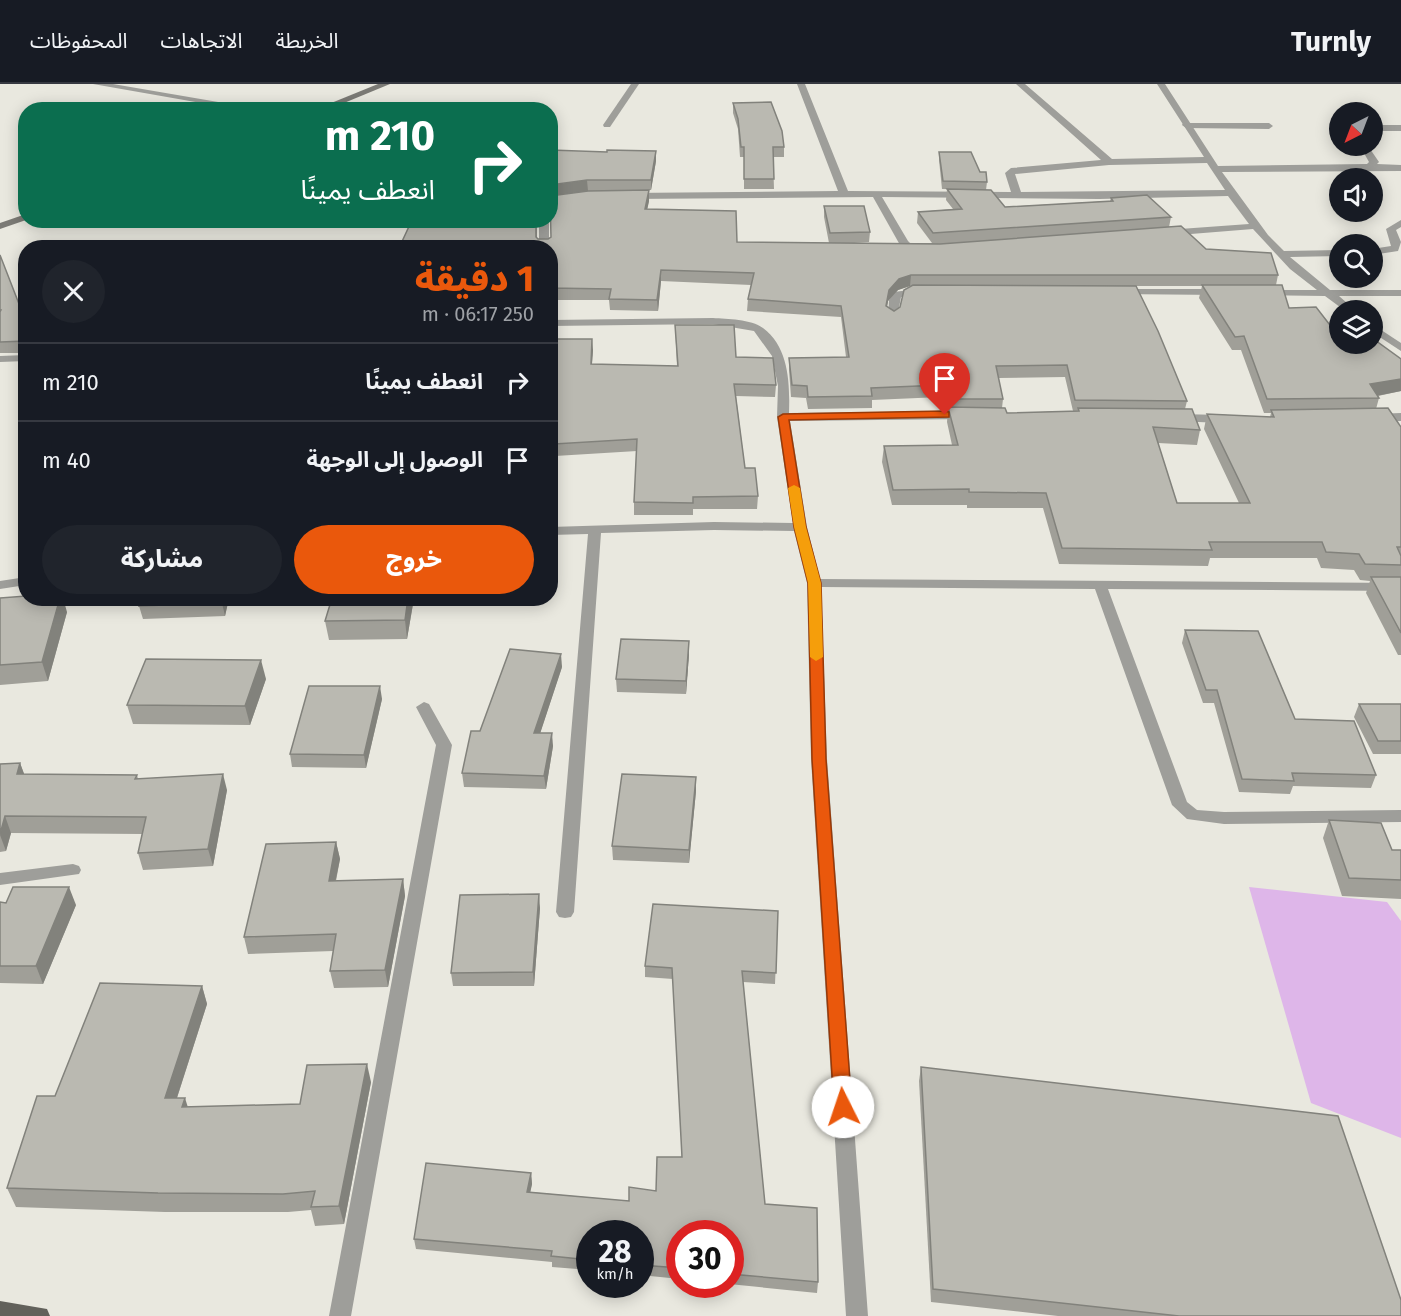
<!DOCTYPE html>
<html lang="ar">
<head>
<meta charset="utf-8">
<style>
  body { margin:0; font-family:"Fira Sans","Noto Sans Arabic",sans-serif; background:#20242c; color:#f1f3f6; direction:rtl; height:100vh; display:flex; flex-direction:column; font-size:22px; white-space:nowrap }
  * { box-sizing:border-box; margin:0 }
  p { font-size:20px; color:#9ea1a6 }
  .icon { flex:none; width:33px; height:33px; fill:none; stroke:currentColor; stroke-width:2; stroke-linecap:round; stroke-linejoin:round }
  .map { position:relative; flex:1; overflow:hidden; direction:ltr }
  .drawer { position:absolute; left:18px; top:156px; width:540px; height:366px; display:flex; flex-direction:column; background:#171b24; border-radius:24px; box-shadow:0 3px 15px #0003; direction:rtl }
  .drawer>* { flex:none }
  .top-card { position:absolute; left:18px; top:18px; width:540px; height:126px; border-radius:24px; box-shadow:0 3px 15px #0003; direction:rtl; background:#0b6e4f; color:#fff; overflow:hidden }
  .needle { width:39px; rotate:222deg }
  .tools { position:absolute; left:1329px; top:18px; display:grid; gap:12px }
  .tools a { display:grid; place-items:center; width:54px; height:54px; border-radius:50%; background:#171b24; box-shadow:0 3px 15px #0003; font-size:30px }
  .speed { position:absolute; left:576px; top:1136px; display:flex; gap:12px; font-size:30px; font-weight:700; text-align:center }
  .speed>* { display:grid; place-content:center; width:78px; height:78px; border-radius:50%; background:#171b24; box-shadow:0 3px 15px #0003; line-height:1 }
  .speed small { font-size:15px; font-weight:400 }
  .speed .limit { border:9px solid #d22; background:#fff; color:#111 }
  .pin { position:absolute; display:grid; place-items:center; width:51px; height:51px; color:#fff; margin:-62px -26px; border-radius:50% 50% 50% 0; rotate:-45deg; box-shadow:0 0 6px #0007 }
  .pin .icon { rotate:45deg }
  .me { position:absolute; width:66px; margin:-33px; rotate:356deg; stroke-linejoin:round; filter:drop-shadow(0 0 4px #0008) }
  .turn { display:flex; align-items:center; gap:21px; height:126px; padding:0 24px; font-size:27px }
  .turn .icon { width:78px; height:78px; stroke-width:2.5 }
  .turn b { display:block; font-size:42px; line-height:51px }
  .round { display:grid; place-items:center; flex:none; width:63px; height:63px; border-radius:32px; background:#20242c }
  .head { display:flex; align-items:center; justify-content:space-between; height:102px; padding:0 24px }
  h1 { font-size:36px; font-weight:800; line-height:45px; color:#ea580c }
  .button { display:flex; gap:12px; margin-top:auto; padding:12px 24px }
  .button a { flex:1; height:69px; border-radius:36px; background:#ea580c; color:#fff; font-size:24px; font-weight:800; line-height:69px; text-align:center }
  .button a+a { background:#20242c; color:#f1f3f6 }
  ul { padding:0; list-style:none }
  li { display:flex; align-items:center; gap:18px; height:78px; padding:0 24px; border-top:2px solid #363941 }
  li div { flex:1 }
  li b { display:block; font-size:22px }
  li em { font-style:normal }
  header { display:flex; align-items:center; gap:36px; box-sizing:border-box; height:84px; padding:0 30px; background:#171b24; border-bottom:2px solid #363941 }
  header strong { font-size:28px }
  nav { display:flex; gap:33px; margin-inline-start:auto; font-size:21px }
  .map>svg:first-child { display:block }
  .green { fill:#deb6e9 }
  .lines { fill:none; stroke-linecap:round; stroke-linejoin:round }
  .lane { fill:#9e9e9a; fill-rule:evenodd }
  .street { fill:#9e9e9a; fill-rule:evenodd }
  .secondary { fill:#7b7a75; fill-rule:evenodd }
  .primary { fill:#62615b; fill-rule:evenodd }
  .wall { fill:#a09f98; fill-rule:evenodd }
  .shaded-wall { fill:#82827c }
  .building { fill:#bab9b1; stroke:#82827c; stroke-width:1.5 }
  .route { fill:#ea580c; stroke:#983908; stroke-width:1.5 }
  .slow { fill:#f59e0b }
</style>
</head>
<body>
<header>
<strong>Turnly</strong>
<nav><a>الخريطة</a><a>الاتجاهات</a><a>المحفوظات</a></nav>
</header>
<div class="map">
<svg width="1401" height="1232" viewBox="0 0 1401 1232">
  <rect width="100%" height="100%" fill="#e9e8df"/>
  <!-- green -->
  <polygon class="green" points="1249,803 1387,818 1401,837 1401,1054 1311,1019"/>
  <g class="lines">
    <!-- lane -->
    <polygon class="lane" points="1183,39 1269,39 1273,42 1269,45 1186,44 1182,41"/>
    <!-- street -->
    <g class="street">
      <polygon points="93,0 113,0 264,26 241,26"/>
      <polygon points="631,0 639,0 610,43 604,43 603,41"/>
      <path d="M797 0H805L848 107 1011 108 1005 89 1011 84 1101 76 1016 0H1025L1112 75 1204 73 1157 0H1165L1218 82 1367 80 1369 78 1360 62H1368L1379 78 1377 80 1401 81V87L1222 88 1268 151 1284 167 1340 166V172L1290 173 1330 206H1401V212H1339L1355 226H1344L1325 212 1262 211V207L1266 206H1317L1290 185 1253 145 1166 152 1161 149 1166 146 1249 140 1228 112 1099 115 882 113 908 157 912 161 928 164 929 166 924 169 905 165 900 161 873 113 628 115 623 112 628 109 838 107ZM1207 79 1225 106 1021 108 1015 90 1109 81Z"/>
      <rect x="1372" y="41" width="29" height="6"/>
      <rect x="539" y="136" width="10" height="28"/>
      <polygon points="1401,136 1401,143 1396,146 1401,158 1398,167 1372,171 1372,165 1391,162 1386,145"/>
      <polygon points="924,204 929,207 928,209 901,213 897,234 896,236 888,236 889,216 894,208"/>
      <polygon points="1119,205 1221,205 1226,208 1221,211 1115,210 1114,208"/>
      <path d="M713 234C727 235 751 235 763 244 789 263 790 300 789 329L966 327 972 331 966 335 790 337 807 443 820 495 1401 499V507L1108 505 1187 718 1197 726 1224 728 1401 726V738L1224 740 1187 735 1172 721 1095 505 821 503 827 675 868 1232H846L811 675 807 499 794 447 714 446 601 449 574 828 571 833 565 834 559 833 556 828 588 450 550 451V443L714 438 793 439 777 333 778 302 772 272 754 247 713 240 550 242V236Z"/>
      <polygon points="1372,240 1401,259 1401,267 1372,248"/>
      <polygon points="26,271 26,277 0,278 0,272"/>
      <polygon points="1401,329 1401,337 1374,338 1368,334 1374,330"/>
      <polygon points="1176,330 1224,331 1230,335 1224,339 1172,337 1172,331"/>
      <polygon points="26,493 26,501 0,505 0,497"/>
      <polygon points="424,618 429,620 452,661 351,1232 329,1232 436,661 416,623"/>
      <polygon points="73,780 79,782 81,786 79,790 0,801 0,789"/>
    </g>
    <!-- secondary -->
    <g class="secondary">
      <polygon points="378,0 390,0 327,26 314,26"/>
      <polygon points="26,130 26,136 0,145 0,139"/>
    </g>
    <!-- primary -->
    <polygon class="primary" points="0,1217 47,1225 50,1232 0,1232"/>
  </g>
  <!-- wall -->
  <g class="wall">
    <polygon points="733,19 784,63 784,73 773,73 774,105 744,105 744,73 740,73 738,45 733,29"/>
    <path d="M656 67V77L651 106H649V117L647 125 737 158 829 159 824 133V122L870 148 869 158 854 159H932L917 139 918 128 953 125 946 116 947 105 1005 123 1110 117 1111 114 1171 133 1169 143 1206 165 1278 191 1276 201 1289 224 1340 260 1401 275V307L1378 312 1379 314 1376 325 1401 343V571H1398L1366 509 1370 497 1360 496 1354 486 1321 484 1317 474H1210L1208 482 1059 480 1043 424H967V421H892L882 378 884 362 952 361 947 338 948 327H944L941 313 872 316V324L808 325 806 314 791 313 789 286V274L846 273 841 233 747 227 748 215 751 201 661 197 658 227 610 226 609 216H550V164H399L537 136V154L538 155H548L551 153 550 136 607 68ZM910 202H911L900 223 894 227 887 223 888 217 898 206ZM1136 202H1202L1199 214 1232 266H1241L1264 329H1271L1270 333 1207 330 1204 345 1239 419H1177L1158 359 1197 361 1200 346 1185 325 1187 317ZM1065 293 1073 327 1007 329 1002 324 1003 315 998 294Z"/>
    <polygon points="939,68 980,88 987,98 986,106 942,105 939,76"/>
    <polygon points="0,171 26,238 26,269 0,269"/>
    <polygon points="675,241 736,273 776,301 775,313 736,312 745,384 758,412 757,425 693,425 693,431 634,431 634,418 637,367 555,372 550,317 550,255 593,266 592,280 677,282"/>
    <polygon points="0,514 67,528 48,597 0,601"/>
    <polygon points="142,514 229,514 225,532 143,535 139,522"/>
    <polygon points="332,514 414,514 407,555 329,556 325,537"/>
    <polygon points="1185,546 1295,635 1376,691 1371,704 1293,702 1290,710 1239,708 1214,619 1203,619 1182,559"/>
    <polygon points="689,557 689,570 686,610 617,608 616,595"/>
    <polygon points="562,583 540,649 553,662 546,705 464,703 462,689 480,647"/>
    <polygon points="266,595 250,641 133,640 127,621"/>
    <polygon points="382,615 366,684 292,683 290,670"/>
    <polygon points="1359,620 1401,620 1401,670 1373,670 1354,633"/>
    <polygon points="20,679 24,690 137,691 138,695 227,706 213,782 143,786 138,769 142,750 11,749 6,767 0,768 0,680"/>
    <polygon points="696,707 689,779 613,776 612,762"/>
    <polygon points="1329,736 1392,766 1401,766 1401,815 1342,812 1323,754"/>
    <polygon points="336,758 340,775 336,797 403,795 405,812 388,903 334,904 330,887 333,867 248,870 244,853"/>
    <polygon points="0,818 76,821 43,900 0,899"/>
    <polygon points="540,824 534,902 453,902 451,889"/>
    <polygon points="778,827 775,900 743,898 765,1120 818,1198 817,1209 729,1200 730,1200 730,1149 680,1149 680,1195 640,1191 640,1149 590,1149 590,1186 552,1183 552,1178 416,1165 414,1155 531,1089 532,1100 530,1108 629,1117 656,1107 682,1073 673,895 645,893 645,882"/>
    <polygon points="202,902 207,920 177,1014 187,1023 300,1020 371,998 344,1140 315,1142 311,1126 288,1128 165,1128 16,1123 7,1104 55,1012"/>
    <polygon points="921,983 1401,1232 1058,1232 931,1218 919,997"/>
  </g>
  <!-- shaded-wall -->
  <g class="shaded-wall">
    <polygon points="656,67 656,77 651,106 651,96"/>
    <polygon points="587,96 588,107 550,112 550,101"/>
    <polygon points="649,106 649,117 645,136 645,125"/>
    <polygon points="661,186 661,197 658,227 657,216"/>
    <polygon points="911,191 910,202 898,206 888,217 885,234 886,222 889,206 899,195"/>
    <polygon points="592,255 593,266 591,292 591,280"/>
    <polygon points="1401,295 1401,307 1366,314 1370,300"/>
    <polygon points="60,514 63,514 67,528 48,597 42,578"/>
    <polygon points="223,514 229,514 225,532 222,519"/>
    <polygon points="408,514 414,514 407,555 405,536"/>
    <polygon points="689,557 689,570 686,610 686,597"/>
    <polygon points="561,570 562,583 536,662 534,649"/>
    <polygon points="261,576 266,595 250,641 245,622"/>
    <polygon points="380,602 382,615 366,684 364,671"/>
    <polygon points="552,649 553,662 546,705 544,692"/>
    <polygon points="20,679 26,695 17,690"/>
    <polygon points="223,690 227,706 213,782 208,765"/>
    <polygon points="696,693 696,707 689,779 689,766"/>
    <polygon points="5,732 11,749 6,767 0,751"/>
    <polygon points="336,758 340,775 332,814 329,797"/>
    <polygon points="403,795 405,812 388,903 385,886"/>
    <polygon points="69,803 76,821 43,900 36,882"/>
    <polygon points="539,810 540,824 534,902 533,888"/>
    <polygon points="202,902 207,920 171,1032 165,1014"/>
    <polygon points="367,980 371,998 344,1140 339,1122"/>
    <polygon points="185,1014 191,1033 182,1023"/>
    <polygon points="531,1089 532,1100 528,1119 527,1108"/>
  </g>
  <!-- building -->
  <g class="building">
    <polygon points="771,18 782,47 784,63 773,63 774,95 744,95 744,63 741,63 738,35 733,19"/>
    <polygon points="550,66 607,68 607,66 656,67 651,96 587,96 550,101"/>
    <polygon points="939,68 971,68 980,88 986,88 987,98 943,97"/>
    <polygon points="947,105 991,106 1005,123 1113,117 1111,114 1147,111 1171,133 933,149 918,128 962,125"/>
    <polygon points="649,106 645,125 736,127 737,158 940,160 1181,142 1206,165 1271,169 1278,191 911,191 899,195 889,206 886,222 894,227 900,223 904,206 913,201 1136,202 1158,247 1187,317 1075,316 1067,281 996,282 1003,315 945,315 942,301 871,304 872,312 808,313 807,302 792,301 789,274 849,273 841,222 748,215 754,189 661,186 657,216 609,215 611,205 550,204 550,164 399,164 412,136 536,136 536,153 538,155 548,155 551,153 550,112 588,107"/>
    <polygon points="824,122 864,122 870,148 830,149"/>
    <polygon points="222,162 269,163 221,164"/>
    <polygon points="0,171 26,238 26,257 0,258 0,228 1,226 0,226"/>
    <polygon points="1202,201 1282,201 1289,224 1316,223 1340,254 1340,260 1372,260 1372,254 1401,275 1401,295 1370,300 1379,314 1267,315 1244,252 1235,253"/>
    <polygon points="675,241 734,241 736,273 773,274 776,301 734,300 745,384 755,384 758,412 693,413 693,419 634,418 637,355 554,360 550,306 550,255 592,255 591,280 678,282"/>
    <polygon points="948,323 1005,324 1007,329 1079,327 1078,324 1192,325 1200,346 1153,343 1177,419 1250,419 1207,330 1274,333 1271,326 1388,324 1401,343 1401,463 1397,463 1401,472 1401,481 1365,480 1359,470 1326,468 1322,458 1209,458 1212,466 1062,464 1046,409 969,408 969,405 893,406 884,362 958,361"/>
    <polygon points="1371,493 1401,493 1401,549"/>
    <polygon points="26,512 26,514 60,514 42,578 0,581 0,514"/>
    <polygon points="142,514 223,514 222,519 139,522"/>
    <polygon points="332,514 408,514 405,536 325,537"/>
    <polygon points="1185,546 1258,547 1295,635 1354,637 1376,691 1292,689 1294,697 1242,695 1217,606 1206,606"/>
    <polygon points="621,555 689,557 686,597 616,595"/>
    <polygon points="510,565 561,570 534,649 552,649 544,692 462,689 471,647 480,647"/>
    <polygon points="146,575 261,576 245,622 127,621"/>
    <polygon points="309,602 380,602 364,671 290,670"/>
    <polygon points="1359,620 1401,620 1401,657 1378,657"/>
    <polygon points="20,679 17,690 137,691 135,695 223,690 208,765 138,769 146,733 5,732 0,750 0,680"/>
    <polygon points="622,690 696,693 689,766 612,762"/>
    <polygon points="1329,736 1381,739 1392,766 1401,766 1401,796 1349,794"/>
    <polygon points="336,758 329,797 403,795 385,886 330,887 336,850 244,853 266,760"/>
    <polygon points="13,803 69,803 36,882 0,882 0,818 6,819"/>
    <polygon points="539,810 533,888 451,889 460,811"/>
    <polygon points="653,820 778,827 776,889 742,887 765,1120 817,1124 818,1198 730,1190 730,1149 680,1149 680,1184 640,1181 640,1149 590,1149 590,1176 551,1172 552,1167 414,1155 426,1079 531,1089 527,1108 629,1117 629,1103 656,1107 657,1073 682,1073 672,884 645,882"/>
    <polygon points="100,899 202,902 165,1014 185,1014 182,1023 300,1020 307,981 367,980 339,1122 311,1123 315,1107 283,1110 158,1109 7,1104 37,1012 55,1012"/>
    <polygon points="921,983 1338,1032 1401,1216 1401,1232 1179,1232 933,1205"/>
  </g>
  <!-- route -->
  <polygon class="route" points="945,327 949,328 949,333 789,336 806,443 821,499 826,675 852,1023 849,1029 843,1031 836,1029 834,1023 812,675 808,499 794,443 778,333 783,330"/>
  <!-- slow -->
  <polygon class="slow" points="794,401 800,404 806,443 821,499 823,573 816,577 810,573 808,499 794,443 788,404"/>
</svg>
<div class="tools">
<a><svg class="needle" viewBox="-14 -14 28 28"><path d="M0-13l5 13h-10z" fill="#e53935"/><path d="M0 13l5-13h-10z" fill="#9ea1a6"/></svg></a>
<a><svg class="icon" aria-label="sound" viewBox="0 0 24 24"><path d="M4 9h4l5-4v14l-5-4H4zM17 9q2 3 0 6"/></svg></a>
<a><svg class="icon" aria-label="search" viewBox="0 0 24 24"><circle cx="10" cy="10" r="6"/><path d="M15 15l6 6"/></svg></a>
<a><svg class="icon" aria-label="layers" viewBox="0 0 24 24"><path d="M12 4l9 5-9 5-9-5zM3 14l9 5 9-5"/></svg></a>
</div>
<div class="speed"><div>28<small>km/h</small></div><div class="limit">30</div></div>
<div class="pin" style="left:945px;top:331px;background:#d93025"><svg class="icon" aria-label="arrive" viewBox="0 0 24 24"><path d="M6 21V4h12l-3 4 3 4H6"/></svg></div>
<svg class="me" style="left:843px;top:1023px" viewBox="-20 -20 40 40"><circle r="19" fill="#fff"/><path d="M0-13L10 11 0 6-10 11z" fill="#ea580c"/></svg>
<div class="top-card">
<div class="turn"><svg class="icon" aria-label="right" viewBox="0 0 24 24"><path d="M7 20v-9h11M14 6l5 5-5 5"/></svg><div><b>210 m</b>انعطف يمينًا</div></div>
</div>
<section class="drawer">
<div class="head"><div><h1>1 دقيقة</h1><p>250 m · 06:17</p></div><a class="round"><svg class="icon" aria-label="close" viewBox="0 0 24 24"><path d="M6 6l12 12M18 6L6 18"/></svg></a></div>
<ul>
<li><svg class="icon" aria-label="right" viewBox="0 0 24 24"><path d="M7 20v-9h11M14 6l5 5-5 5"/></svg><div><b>انعطف يمينًا</b></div><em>210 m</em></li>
<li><svg class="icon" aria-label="arrive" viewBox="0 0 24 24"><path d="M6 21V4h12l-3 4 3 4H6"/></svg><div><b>الوصول إلى الوجهة</b></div><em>40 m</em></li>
</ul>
<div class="button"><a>خروج</a><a>مشاركة</a></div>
</section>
</div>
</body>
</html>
